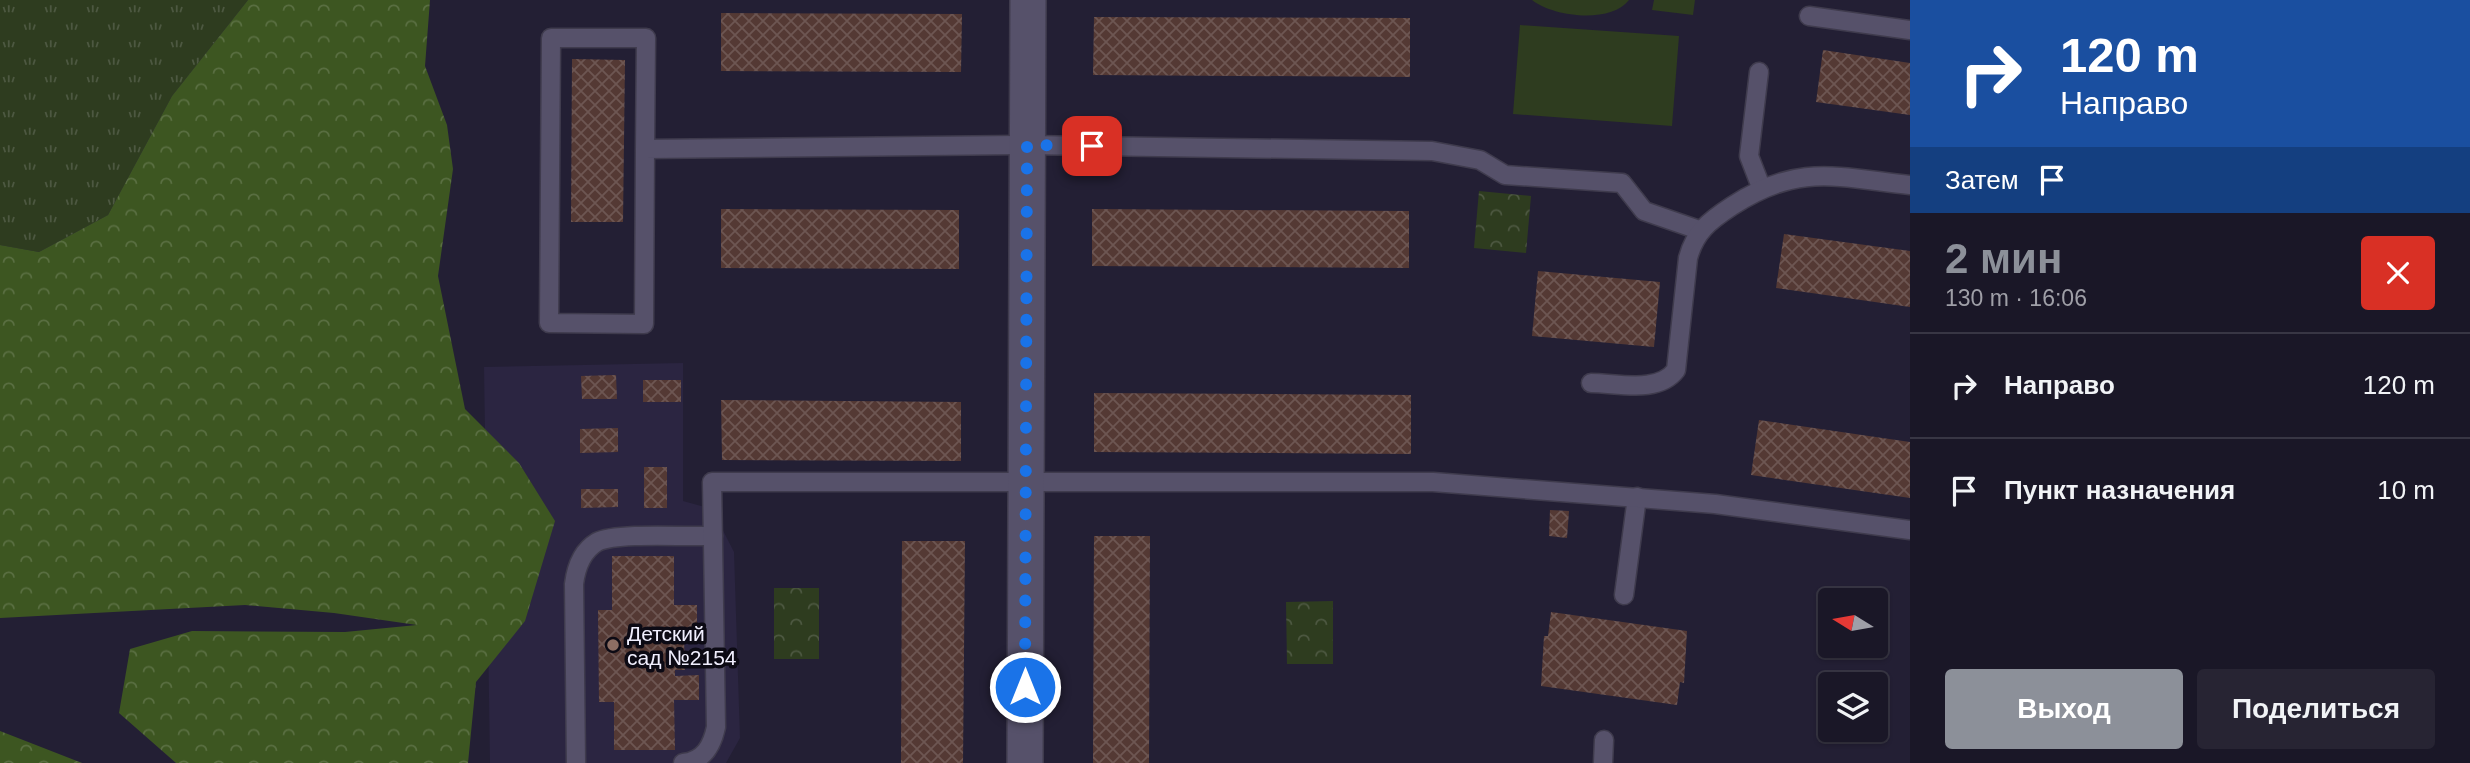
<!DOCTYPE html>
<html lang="ru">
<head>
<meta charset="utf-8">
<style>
  body { margin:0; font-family:Arial,sans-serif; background:#272433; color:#f1f3f6; height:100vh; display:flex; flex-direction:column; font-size:26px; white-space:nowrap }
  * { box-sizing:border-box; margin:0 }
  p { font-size:23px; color:#9f9fa7 }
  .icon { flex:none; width:38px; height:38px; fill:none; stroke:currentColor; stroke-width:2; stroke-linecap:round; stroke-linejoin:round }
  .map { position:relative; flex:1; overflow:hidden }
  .panel { display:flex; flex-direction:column; background:#1a1727; width:560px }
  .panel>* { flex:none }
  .guide { background:#1a4fa0; color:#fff; overflow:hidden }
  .needle { width:46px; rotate:281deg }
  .controls { position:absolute; left:1818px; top:588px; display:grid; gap:14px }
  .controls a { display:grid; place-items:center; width:70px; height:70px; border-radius:7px; background:#1a1727; box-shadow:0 2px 5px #0004,0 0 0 2px #383644; font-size:35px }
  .pin { position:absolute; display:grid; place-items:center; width:60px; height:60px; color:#fff; margin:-30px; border-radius:14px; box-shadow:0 4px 10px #0006 }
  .me { position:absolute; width:77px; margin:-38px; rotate:0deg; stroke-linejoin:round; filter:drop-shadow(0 0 5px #0008) }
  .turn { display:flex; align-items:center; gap:24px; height:147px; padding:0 35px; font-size:32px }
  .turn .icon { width:91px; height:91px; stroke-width:2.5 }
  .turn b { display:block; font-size:49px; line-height:60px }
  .then { display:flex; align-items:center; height:66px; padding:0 35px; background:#0003; gap:14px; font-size:26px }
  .round { display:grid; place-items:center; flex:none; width:74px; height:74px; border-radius:7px; background:#272433 }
  .head { display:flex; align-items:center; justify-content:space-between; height:119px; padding:0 35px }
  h1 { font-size:42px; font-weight:700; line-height:52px; color:#8c9099 }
  .primary-button { display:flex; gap:14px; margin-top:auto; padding:14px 35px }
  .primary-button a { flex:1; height:80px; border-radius:7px; background:#8c9099; color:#fff; font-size:28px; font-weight:700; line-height:80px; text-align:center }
  .primary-button a+a { background:#272433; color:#f1f3f6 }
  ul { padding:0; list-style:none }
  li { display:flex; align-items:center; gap:21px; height:105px; padding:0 35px; border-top:2px solid #383644 }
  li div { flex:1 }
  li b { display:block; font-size:26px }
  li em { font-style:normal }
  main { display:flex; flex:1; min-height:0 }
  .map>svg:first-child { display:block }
  .built { fill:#2b2541 }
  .grass { fill:url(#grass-tufts) }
  .forest { fill:url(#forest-crowns) }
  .park { fill:url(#park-crowns) }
  .pitch { fill:#2e3c1f }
  .building { fill:url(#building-cross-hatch) }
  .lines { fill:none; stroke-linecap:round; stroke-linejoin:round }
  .service-casing { stroke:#3f3b4d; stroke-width:21 }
  .minor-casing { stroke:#3f3b4d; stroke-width:38 }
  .service { stroke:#56516a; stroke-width:18 }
  .minor { stroke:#56516a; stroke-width:35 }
  .route { stroke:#1a73e8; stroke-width:12; stroke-dasharray:0 21.6 }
  .education-dot { fill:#8d6e63; stroke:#0c0a14; stroke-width:2.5 }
  .labels { text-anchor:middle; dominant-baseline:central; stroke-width:7; stroke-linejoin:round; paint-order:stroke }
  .poi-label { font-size:21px; fill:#f1effe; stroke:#0c0a14; text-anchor:start }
</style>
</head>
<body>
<main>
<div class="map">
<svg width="1910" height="763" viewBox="0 0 1910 763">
  <defs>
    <pattern id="grass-tufts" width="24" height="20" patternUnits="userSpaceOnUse" patternTransform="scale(1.75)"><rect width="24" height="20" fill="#2e3c1f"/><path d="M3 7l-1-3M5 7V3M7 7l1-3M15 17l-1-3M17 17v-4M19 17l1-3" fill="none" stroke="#4d5841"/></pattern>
    <pattern id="forest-crowns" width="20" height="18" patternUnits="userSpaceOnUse" patternTransform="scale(1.75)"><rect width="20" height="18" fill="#3d5621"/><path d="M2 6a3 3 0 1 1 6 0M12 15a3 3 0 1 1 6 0" fill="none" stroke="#5a6f42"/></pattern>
    <pattern id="park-crowns" width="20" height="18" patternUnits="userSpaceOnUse" patternTransform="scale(1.75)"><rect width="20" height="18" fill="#2e3c1f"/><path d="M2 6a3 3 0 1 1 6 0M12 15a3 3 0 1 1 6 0" fill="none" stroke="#4d5841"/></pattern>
    <pattern id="building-cross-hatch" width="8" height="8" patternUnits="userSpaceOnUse" patternTransform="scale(1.75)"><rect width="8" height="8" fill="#543934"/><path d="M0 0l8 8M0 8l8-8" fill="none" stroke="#6d5652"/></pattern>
  </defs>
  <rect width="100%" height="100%" fill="#231f34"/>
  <!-- built -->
  <polygon class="built" points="683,363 683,501 712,509 734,552 740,738 726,763 490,763 484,367"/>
  <!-- grass -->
  <polygon class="grass" points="0,0 248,0 172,96 108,215 39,252 0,245"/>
  <!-- forest -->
  <g class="forest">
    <polygon points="248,0 430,0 425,66 447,125 453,169 438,276 465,409 519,463 555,521 525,621 476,682 468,763 176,763 119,713 130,649 192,631 345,632 417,625 334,613 245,605 0,618 0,245 39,252 108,215 172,96"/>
    <polygon points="0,731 82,763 0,763"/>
  </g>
  <!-- park -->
  <g class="park">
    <polygon points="1479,191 1531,196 1526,253 1474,248"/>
    <rect x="774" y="588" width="45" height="71"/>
    <polygon points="1333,601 1333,664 1287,664 1286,602"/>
  </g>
  <!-- pitch -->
  <g class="pitch">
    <path d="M1532 0H1629C1611 24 1553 17 1532 0Z"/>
    <polygon points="1654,0 1695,0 1693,15 1652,10"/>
    <polygon points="1520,25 1679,36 1672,126 1513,114"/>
  </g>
  <!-- building -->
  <g class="building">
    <polygon points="721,13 962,14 961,72 721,71"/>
    <polygon points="1094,17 1410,18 1410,77 1093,75"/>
    <polygon points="1823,50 1910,63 1910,115 1816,102"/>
    <polygon points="572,59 625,60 623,222 571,222"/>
    <polygon points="721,209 959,210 959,269 721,268"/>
    <polygon points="1092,209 1409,211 1409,268 1092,266"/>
    <polygon points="1784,234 1910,251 1910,307 1776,288"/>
    <polygon points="1538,271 1660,282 1654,347 1532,336"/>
    <polygon points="616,375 617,399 582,399 581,376"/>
    <rect x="643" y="380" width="38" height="22"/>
    <polygon points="1094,393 1411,395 1411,454 1094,452"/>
    <polygon points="721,400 961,402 961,461 722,460"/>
    <polygon points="1759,420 1910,442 1910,498 1751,475"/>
    <polygon points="618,428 618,452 580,453 580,429"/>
    <rect x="644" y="467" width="23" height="41"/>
    <polygon points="581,489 618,489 618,507 581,508"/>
    <polygon points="1550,510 1569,511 1567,538 1549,536"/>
    <polygon points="1094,536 1150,536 1149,763 1093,763"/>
    <polygon points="902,541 965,541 963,763 901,763"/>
    <polygon points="612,556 674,556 674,605 697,605 697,631 674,631 674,637 684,637 685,670 675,670 675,676 699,675 699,700 674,700 675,750 614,750 614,702 599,702 598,610 612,610"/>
    <polygon points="1551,612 1687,631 1684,683 1680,682 1677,705 1541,686 1544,636 1548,636"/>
  </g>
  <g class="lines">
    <defs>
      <g id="service">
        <polyline points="1809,16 1910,30"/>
        <polyline points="1759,72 1749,156 1761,187"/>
        <polyline points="645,149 646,38 551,38 549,323 644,324 645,149 1027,145 1432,151 1480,160 1505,175 1622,183 1644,211 1699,230"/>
        <path d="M1591 383C1618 383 1658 394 1676 370L1688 258C1695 232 1709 221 1732 206 1798 163 1836 177 1910 185"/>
        <polyline points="1624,595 1637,497"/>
        <path d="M576 763 574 584C576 568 582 551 597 542 617 532 688 537 713 536"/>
        <path d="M683 763C704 761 712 746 716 727L712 482H1433L1715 504 1910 530"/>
        <polyline points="1603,763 1604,740"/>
      </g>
      <polyline id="minor" points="1025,763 1028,0"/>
    </defs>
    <!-- service casing -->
    <use href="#service" class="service-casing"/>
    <!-- minor casing -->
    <use href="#minor" class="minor-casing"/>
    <!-- service -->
    <use href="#service" class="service"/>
    <!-- minor -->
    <use href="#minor" class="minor"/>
  </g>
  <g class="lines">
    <!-- route -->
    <polyline class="route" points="1025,687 1027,145 1092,146"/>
  </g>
  <!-- markers -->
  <circle class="education-dot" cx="613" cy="645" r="7"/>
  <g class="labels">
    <!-- poi labels -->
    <g class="poi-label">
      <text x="627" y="633">Детский<tspan x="627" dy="24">сад №2154</tspan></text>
    </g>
  </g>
</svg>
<div class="controls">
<a><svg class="needle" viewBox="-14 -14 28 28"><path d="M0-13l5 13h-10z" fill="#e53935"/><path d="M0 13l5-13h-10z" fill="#9f9fa7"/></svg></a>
<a><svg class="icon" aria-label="layers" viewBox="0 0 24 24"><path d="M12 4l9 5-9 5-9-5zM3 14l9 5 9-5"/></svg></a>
</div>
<div class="pin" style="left:1092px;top:146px;background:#d93025"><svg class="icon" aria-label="arrive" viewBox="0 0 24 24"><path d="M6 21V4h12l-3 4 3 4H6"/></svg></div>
<svg class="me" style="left:1025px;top:687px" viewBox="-20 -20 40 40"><circle r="17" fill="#1a73e8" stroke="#fff" stroke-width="3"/><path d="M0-11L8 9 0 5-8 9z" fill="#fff"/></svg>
</div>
<section class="panel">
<div class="guide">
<div class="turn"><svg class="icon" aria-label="right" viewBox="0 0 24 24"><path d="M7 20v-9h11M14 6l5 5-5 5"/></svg><div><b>120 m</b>Направо</div></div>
<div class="then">Затем<svg class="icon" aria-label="arrive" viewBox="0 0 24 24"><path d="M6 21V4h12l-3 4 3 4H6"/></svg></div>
</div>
<div class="head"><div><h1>2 мин</h1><p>130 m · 16:06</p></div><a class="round" style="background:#d93025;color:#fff"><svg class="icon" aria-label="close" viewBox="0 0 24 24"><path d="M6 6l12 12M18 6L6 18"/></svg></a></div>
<ul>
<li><svg class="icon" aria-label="right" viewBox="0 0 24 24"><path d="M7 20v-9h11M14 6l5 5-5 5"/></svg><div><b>Направо</b></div><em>120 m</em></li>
<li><svg class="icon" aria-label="arrive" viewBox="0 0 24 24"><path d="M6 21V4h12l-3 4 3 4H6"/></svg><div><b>Пункт назначения</b></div><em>10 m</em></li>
</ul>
<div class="primary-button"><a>Выход</a><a>Поделиться</a></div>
</section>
</main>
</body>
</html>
